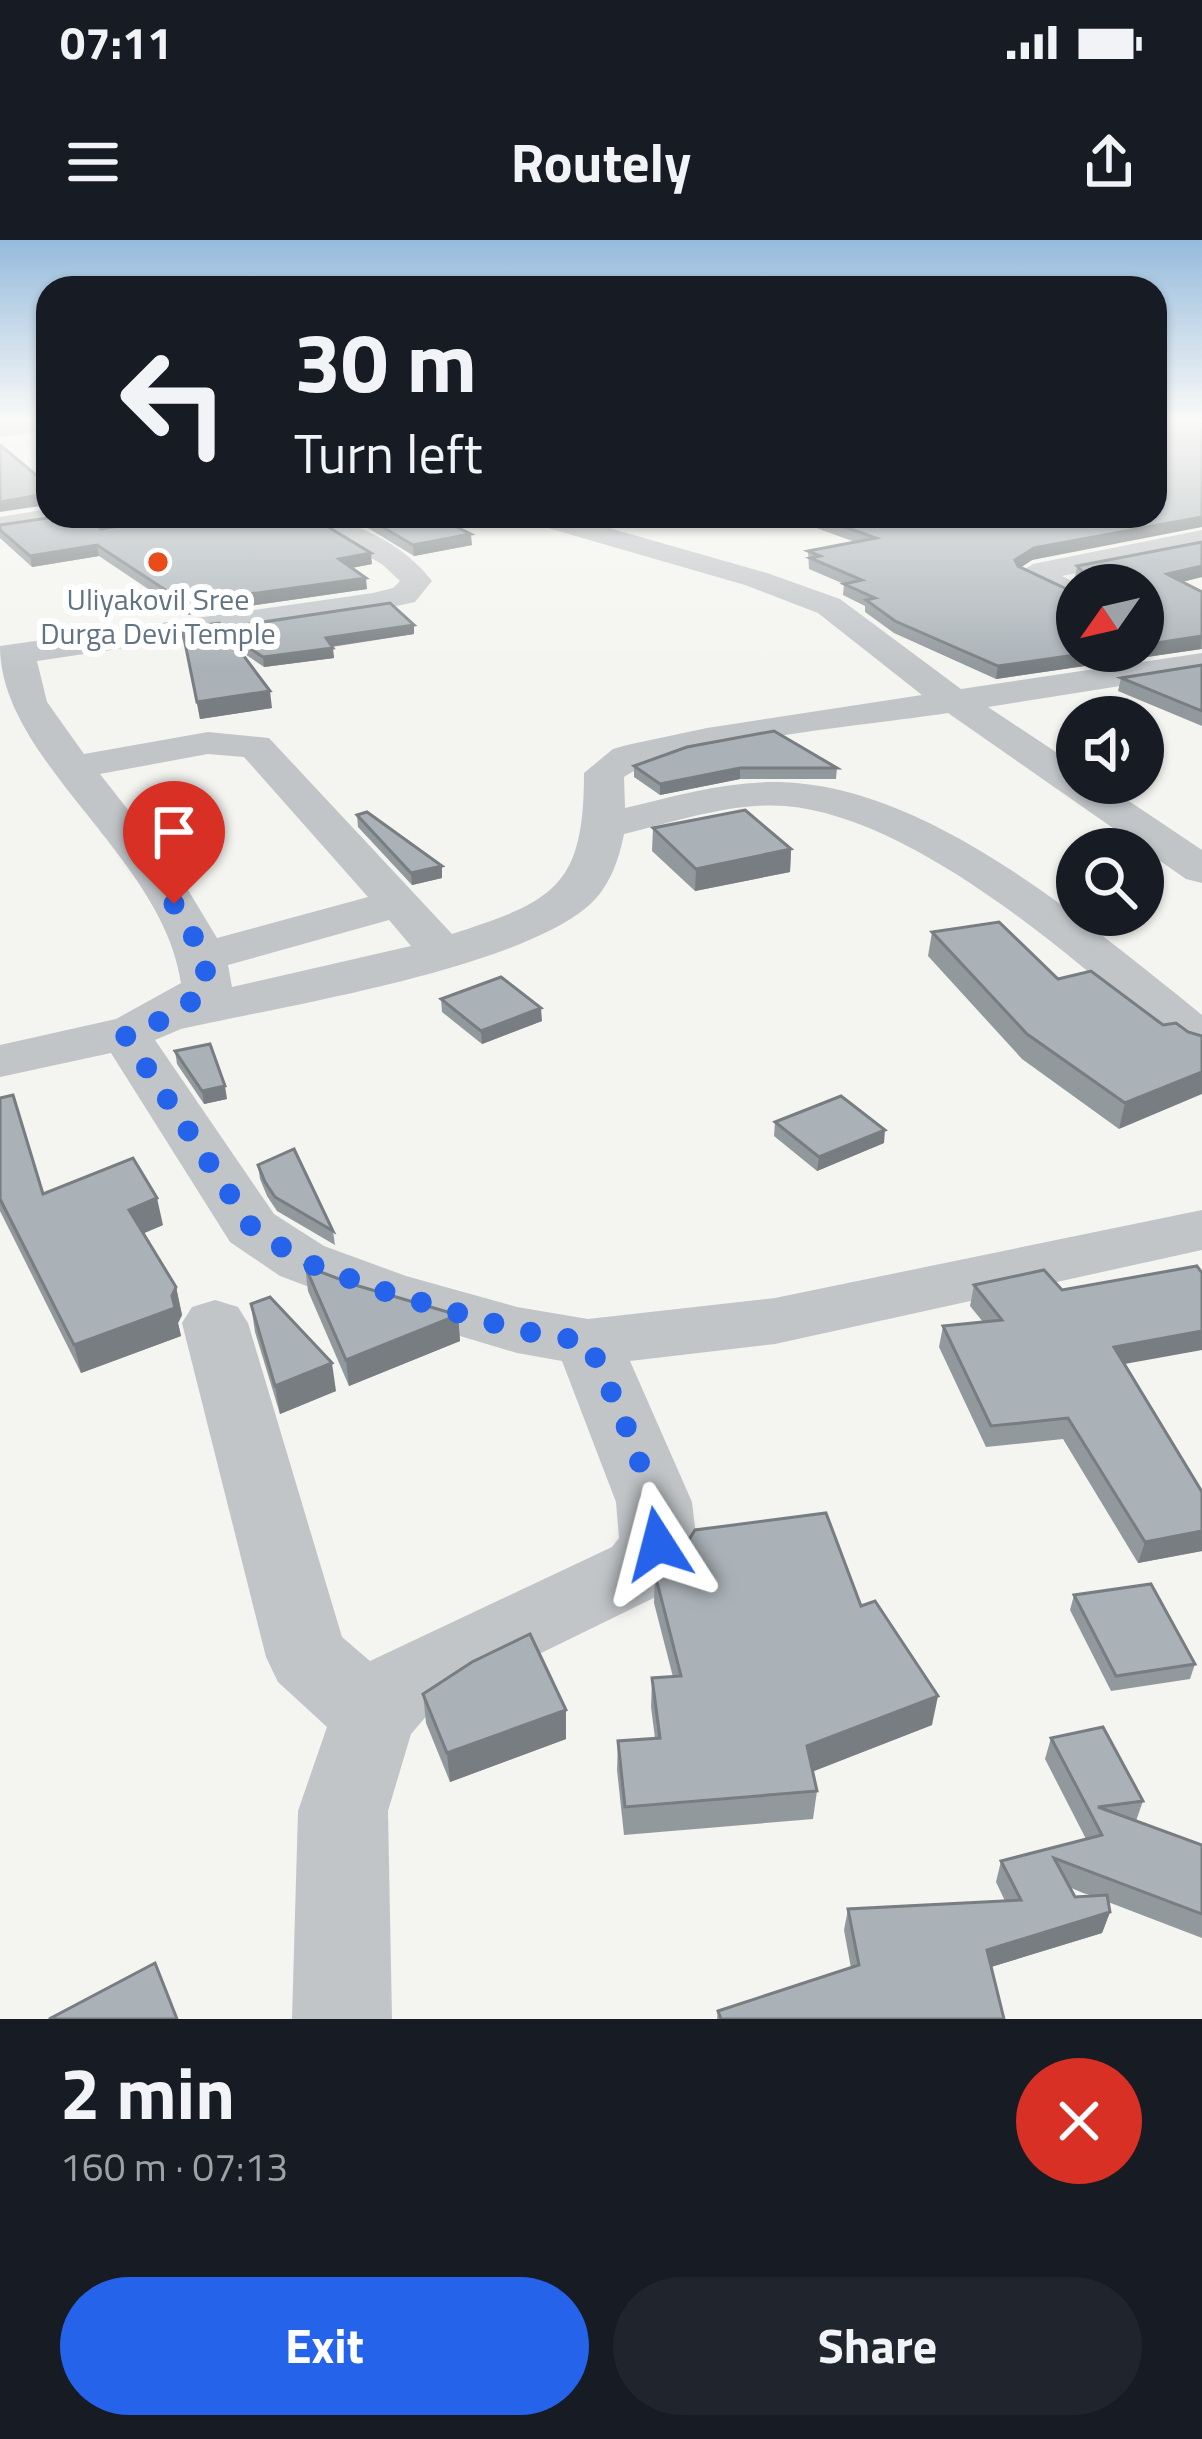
<!DOCTYPE html>
<html lang="en">
<head>
<meta charset="utf-8">
<style>
  body { margin:0; font-family:"Titillium Web",sans-serif; background:#20242c; color:#f1f3f6; height:100vh; display:flex; flex-direction:column; font-size:45px; white-space:nowrap }
  * { box-sizing:border-box; margin:0 }
  p { font-size:39px; color:#9ea1a6 }
  .icon { flex:none; width:66px; height:66px; fill:none; stroke:currentColor; stroke-width:2; stroke-linecap:round; stroke-linejoin:round }
  .map { position:relative; height:1779px; overflow:hidden }
  .sheet { display:flex; flex-direction:column; background:#171b24; flex:1 }
  .sheet>* { flex:none }
  .guide { position:absolute; left:36px; top:36px; width:1131px; height:252px; border-radius:36px; box-shadow:0 3px 9px #0004; background:#171b24; color:#f1f3f6; overflow:hidden }
  .needle { width:78px; rotate:236deg }
  .fabs { position:absolute; left:1056px; top:324px; display:grid; gap:24px }
  .fabs a { display:grid; place-items:center; width:108px; height:108px; border-radius:50%; background:#171b24; box-shadow:0 3px 9px #0004; font-size:60px }
  .pin { position:absolute; display:grid; place-items:center; width:102px; height:102px; color:#fff; margin:-123px -51px; border-radius:50% 50% 50% 0; rotate:-45deg; box-shadow:0 0 12px #0007 }
  .pin .icon { rotate:45deg }
  .me { position:absolute; width:132px; margin:-66px; rotate:351deg; stroke-linejoin:round; filter:drop-shadow(0 0 9px #0008) }
  .turn { display:flex; align-items:center; gap:42px; height:252px; padding:0 60px; font-size:54px }
  .turn .icon { width:156px; height:156px; stroke-width:2.5 }
  .turn b { display:block; font-size:84px; line-height:102px }
  .round { display:grid; place-items:center; flex:none; width:126px; height:126px; border-radius:63px; background:#20242c }
  .head { display:flex; align-items:center; justify-content:space-between; height:204px; padding:0 60px }
  h1 { font-size:72px; font-weight:700; line-height:90px }
  .button { display:flex; gap:24px; margin-top:auto; padding:24px 60px }
  .button a { flex:1; height:138px; border-radius:72px; background:#2563eb; color:#fff; font-size:48px; font-weight:700; line-height:138px; text-align:center }
  .button a+a { background:#20242c; color:#f1f3f6 }
  .status { display:flex; justify-content:space-between; align-items:center; height:84px; padding:0 60px; background:#171b24; direction:ltr }
  .status svg { height:33px; fill:currentColor }
  header { display:flex; justify-content:space-between; align-items:center; height:156px; padding:0 60px; background:#171b24; font-size:54px; font-weight:700 }
  .map>svg:first-child { display:block }
  .lines { fill:none; stroke-linecap:round; stroke-linejoin:round }
  .minor { fill:#c1c5c8; fill-rule:evenodd }
  .wall { fill:#92999d; fill-rule:evenodd }
  .shaded-wall { fill:#777d80 }
  .building { fill:#aab2b7; stroke:#777d80; stroke-width:3 }
  .route { stroke:#2563eb; stroke-width:21; stroke-dasharray:0 37.8 }
  .poi-dot { fill:#ea4b1a; stroke:#fff; stroke-width:4.5 }
  .labels { text-anchor:middle; dominant-baseline:central; stroke-width:12; stroke-linejoin:round; paint-order:stroke }
  .far-poi-label { font-size:30px; fill:#627482; stroke:#fff }
</style>
</head>
<body>
<div class="status"><b>07:11</b><svg viewBox="0 0 49 12"><path d="M0 12V9h3v3zM5 12V6h3v6zM10 12V3h3v9zM15 12V0h3v12zM26 1h20v11H26zM47 4h2v5h-2z"/></svg></div>
<header><svg class="icon" aria-label="menu" viewBox="0 0 24 24"><path d="M4 6h16M4 12h16M4 18h16"/></svg>Routely<svg class="icon" aria-label="share" viewBox="0 0 24 24"><path d="M12 15V3M7 8l5-5 5 5M5 13v7h14v-7"/></svg></header>
<div class="map">
<svg width="1202" height="1779" viewBox="0 0 1202 1779">
  <rect width="100%" height="100%" fill="#f4f4f0"/>
  <g class="lines">
    <!-- minor -->
    <g class="minor">
      <polygon points="28,180 44,186 33,193 0,197 0,183"/>
      <polygon points="48,269 48,276 69,276 65,282 0,293 0,277"/>
      <path d="M302 276C349 276 403 303 432 341L415 362 373 371 37 421 47 462 84 514 208 492 269 498 452 694C555 661 584 646 584 533L613 509 627 505 707 488 922 455 818 373 745 345 527 282 523 276H567L767 333 840 359 961 449 1202 413V433L988 467 1077 526V543H1102L1202 610V643L1186 639 948 473C878 484 674 502 624 537L625 568C675 556 727 541 779 542 923 545 1073 672 1180 757L1202 775V818L1183 813C1085 728 919 577 785 566 732 562 675 582 624 594 619 620 609 649 587 667 512 730 282 766 181 789L155 800 274 974 324 1006 406 1036 517 1067 588 1079 775 1058 1202 970V1010L775 1104 630 1121 692 1262 697 1304 668 1351 472 1447 429 1473 411 1494 388 1571 392 1779H292L298 1571 327 1487 278 1442 266 1417 182 1083 192 1067 215 1060 238 1067 248 1083 342 1397 370 1421 612 1307 619 1298 616 1262 562 1121 517 1113 360 1066 280 1036 230 1002 111 813 0 837V805L116 779 181 743C163 616 0 522 0 406L373 353 393 348 400 341 383 325ZM208 514 244 517 368 657 217 698 179 635 100 534ZM389 680 411 706 232 747 228 725Z"/>
      <polygon points="1202,290 1202,308 1062,336 1079,345 1077,365 1018,333 1033,324"/>
    </g>
  </g>
  <!-- wall -->
  <g class="wall">
    <polygon points="325,276 494,276 450,284 472,305 414,316 358,282"/>
    <polygon points="783,276 1155,276 1032,320 1021,327 1077,411 1143,345 1083,345 1075,338 1077,326 1202,337 1182,342 1202,352 1202,409 996,439 894,393 865,372 865,366 843,355 844,344 809,329 808,311 855,302"/>
    <polygon points="0,285 101,289 372,324 352,328 367,349 179,376 178,369 99,316 32,327 0,298"/>
    <polygon points="414,385 414,394 332,407 334,418 264,427 239,410 272,468 200,479 185,404 223,388"/>
    <polygon points="1202,425 1202,486 1118,451 1121,438"/>
    <polygon points="634,526 837,528 836,539 740,539 660,555 634,537"/>
    <polygon points="357,575 442,626 442,638 412,645 358,587"/>
    <polygon points="653,588 791,609 790,632 695,651 652,611"/>
    <polygon points="932,692 1058,739 1163,785 1119,889 1022,819 928,716"/>
    <polygon points="441,759 542,781 482,804 442,772"/>
    <polygon points="175,811 227,859 204,864 177,824"/>
    <polygon points="0,858 43,954 163,985 144,993 176,1047 182,1075 178,1083 181,1096 81,1133 0,971"/>
    <polygon points="775,882 884,903 817,931 774,896"/>
    <polygon points="258,925 333,991 335,1005 277,971 267,956 260,939"/>
    <polygon points="305,1026 355,1045 458,1075 460,1101 349,1146 308,1051"/>
    <polygon points="974,1045 1124,1124 1202,1252 1202,1311 1138,1323 1063,1199 986,1207 939,1107 943,1086 983,1082 970,1066"/>
    <polygon points="251,1065 336,1151 280,1174 255,1092"/>
    <polygon points="655,1334 861,1366 932,1485 813,1531 817,1551 813,1579 624,1595 617,1530 618,1501 655,1498 651,1467 652,1438 673,1437 654,1363"/>
    <polygon points="1074,1355 1195,1424 1190,1439 1111,1451 1070,1370"/>
    <polygon points="423,1454 566,1499 450,1542 426,1483"/>
    <path d="M1051 1498 1143 1561 1136 1581 1202 1605V1698L1108 1662 1110 1672 1102 1693 991 1727 1004 1779H717L718 1771 851 1728 844 1690 848 1669 1005 1661 996 1642 1001 1621 1086 1599 1045 1519ZM1069 1647 1083 1653 1093 1656 1075 1657Z"/>
  </g>
  <!-- shaded-wall -->
  <g class="shaded-wall">
    <polygon points="45,254 47,265 0,272 0,262"/>
    <polygon points="433,276 494,276 434,286"/>
    <polygon points="1202,277 1202,287 1032,320 1014,332 1015,320 1034,308"/>
    <polygon points="471,294 472,305 414,316 413,305"/>
    <polygon points="97,305 99,316 32,327 30,316"/>
    <polygon points="371,313 372,324 340,330 339,319"/>
    <polygon points="1202,326 1202,337 1165,346 1167,334"/>
    <polygon points="366,338 367,349 179,376 177,364"/>
    <polygon points="414,385 414,394 327,407 326,398"/>
    <polygon points="1202,396 1201,409 996,439 998,426 1103,411 1143,411 1143,405"/>
    <polygon points="333,408 334,418 264,427 263,417"/>
    <polygon points="270,451 272,468 200,479 197,462"/>
    <polygon points="740,528 740,539 660,555 660,544"/>
    <polygon points="791,609 790,632 695,651 696,629"/>
    <polygon points="442,626 442,638 412,645 411,633"/>
    <polygon points="541,768 542,781 482,804 481,791"/>
    <polygon points="1202,832 1202,854 1119,889 1125,863"/>
    <polygon points="225,846 227,859 204,864 202,851"/>
    <polygon points="885,890 884,903 817,931 819,917"/>
    <polygon points="157,958 163,985 135,997 129,970"/>
    <polygon points="176,1047 182,1075 178,1083 181,1096 81,1133 74,1105 172,1056"/>
    <polygon points="458,1075 460,1101 349,1146 346,1120"/>
    <polygon points="1202,1091 1202,1110 1108,1127 1114,1107"/>
    <polygon points="332,1123 336,1151 280,1174 275,1146"/>
    <polygon points="1202,1291 1202,1311 1138,1323 1145,1302"/>
    <polygon points="938,1456 932,1485 804,1535 807,1506"/>
    <polygon points="566,1470 566,1499 450,1542 447,1513"/>
    <polygon points="1110,1672 1102,1693 981,1730 987,1710"/>
  </g>
  <!-- building -->
  <g class="building">
    <polygon points="1155,180 1202,180 1202,277 1034,308 1015,320 1018,326 1077,354 1077,411 1103,411 998,426 895,381 866,360 875,358 844,344 862,340 810,318 820,316 808,311 876,298 814,276 1155,276"/>
    <polygon points="0,205 48,245 48,258 45,254 0,262"/>
    <polygon points="62,276 86,276 101,289 184,276 310,276 371,313 339,319 366,338 177,364 176,357 97,305 30,316 0,290 0,285"/>
    <polygon points="364,276 434,276 471,294 413,305"/>
    <polygon points="1202,302 1202,326 1167,334 1202,352 1202,396 1143,405 1143,345 1084,345 1085,334 1077,326"/>
    <polygon points="390,363 414,385 326,398 333,408 263,417 226,393 223,388"/>
    <polygon points="219,383 270,451 197,462 182,388"/>
    <polygon points="1202,425 1202,471 1121,438"/>
    <polygon points="774,491 837,528 740,528 660,544 634,526 687,507"/>
    <polygon points="745,570 791,609 696,629 653,588"/>
    <polygon points="367,572 442,626 411,633 357,575"/>
    <polygon points="999,682 1058,739 1091,731 1163,785 1176,783 1188,792 1202,796 1202,832 1125,863 1027,794 932,692"/>
    <polygon points="501,737 541,768 481,791 441,759"/>
    <polygon points="210,804 225,846 202,851 175,811"/>
    <polygon points="13,855 43,954 133,918 157,958 129,970 176,1047 172,1056 175,1068 74,1105 0,959 0,858"/>
    <polygon points="841,856 885,890 819,917 775,882"/>
    <polygon points="294,909 333,991 275,957 265,942 258,925"/>
    <polygon points="305,1026 355,1045 458,1075 346,1120"/>
    <polygon points="1197,1026 1202,1033 1202,1091 1114,1107 1202,1252 1202,1291 1145,1302 1068,1178 991,1186 943,1086 1002,1080 974,1045 1044,1030 1062,1050"/>
    <polygon points="270,1057 332,1123 275,1146 251,1064"/>
    <polygon points="826,1273 861,1366 875,1361 938,1456 807,1506 817,1551 625,1567 618,1501 660,1498 652,1438 681,1436 655,1334 673,1325 695,1290"/>
    <polygon points="1151,1344 1195,1424 1116,1436 1074,1355"/>
    <polygon points="530,1394 566,1470 447,1513 423,1454 472,1422"/>
    <polygon points="1103,1487 1143,1561 1098,1567 1202,1605 1202,1674 1054,1618 1075,1657 1107,1655 1110,1672 987,1710 1004,1779 721,1779 718,1771 859,1725 848,1669 1021,1660 1001,1621 1102,1595 1051,1498"/>
    <polygon points="155,1723 177,1779 49,1779"/>
  </g>
  <!-- sky -->
  <linearGradient id="sky" x2="0" y2="1"><stop stop-color="#95bbdc"/><stop offset="0.42" stop-color="#fafaf8"/><stop offset="1" stop-color="#fafaf8" stop-opacity="0"/></linearGradient>
  <rect width="1202" height="429" fill="url(#sky)"/>
  <g class="lines">
    <!-- route -->
    <path class="route" d="M174 664 205 716 206 748 177 774 125 795 252 988 277 1004 302 1021 383 1051 517 1090 588 1102C618 1167 651 1232 658 1304"/>
  </g>
  <!-- markers -->
  <circle class="poi-dot" cx="158" cy="322" r="12"/>
  <g class="labels">
    <!-- far-poi labels -->
    <g class="far-poi-label">
      <text x="158" y="359">Uliyakovil Sree<tspan x="158" dy="34">Durga Devi Temple</tspan></text>
    </g>
  </g>
</svg>
<div class="fabs">
<a><svg class="needle" viewBox="-14 -14 28 28"><path d="M0-13l5 13h-10z" fill="#e53935"/><path d="M0 13l5-13h-10z" fill="#9ea1a6"/></svg></a>
<a><svg class="icon" aria-label="sound" viewBox="0 0 24 24"><path d="M4 9h4l5-4v14l-5-4H4zM17 9q2 3 0 6"/></svg></a>
<a><svg class="icon" aria-label="search" viewBox="0 0 24 24"><circle cx="10" cy="10" r="6"/><path d="M15 15l6 6"/></svg></a>
</div>
<div class="pin" style="left:174px;top:664px;background:#d93025"><svg class="icon" aria-label="arrive" viewBox="0 0 24 24"><path d="M6 21V4h12l-3 4 3 4H6"/></svg></div>
<svg class="me" style="left:658px;top:1304px" viewBox="-20 -20 40 40"><path d="M0-17L14 15 0 8-14 15z" fill="#2563eb" stroke="#fff" stroke-width="4"/></svg>
<div class="guide">
<div class="turn"><svg class="icon" aria-label="left" viewBox="0 0 24 24"><path d="M17 20v-9H6M10 6l-5 5 5 5"/></svg><div><b>30 m</b>Turn left</div></div>
</div>
</div>
<section class="sheet">
<div class="head"><div><h1>2 min</h1><p>160 m · 07:13</p></div><a class="round" style="background:#d93025;color:#fff"><svg class="icon" aria-label="close" viewBox="0 0 24 24"><path d="M6 6l12 12M18 6L6 18"/></svg></a></div>
<div class="button"><a>Exit</a><a>Share</a></div>
</section>
</body>
</html>
